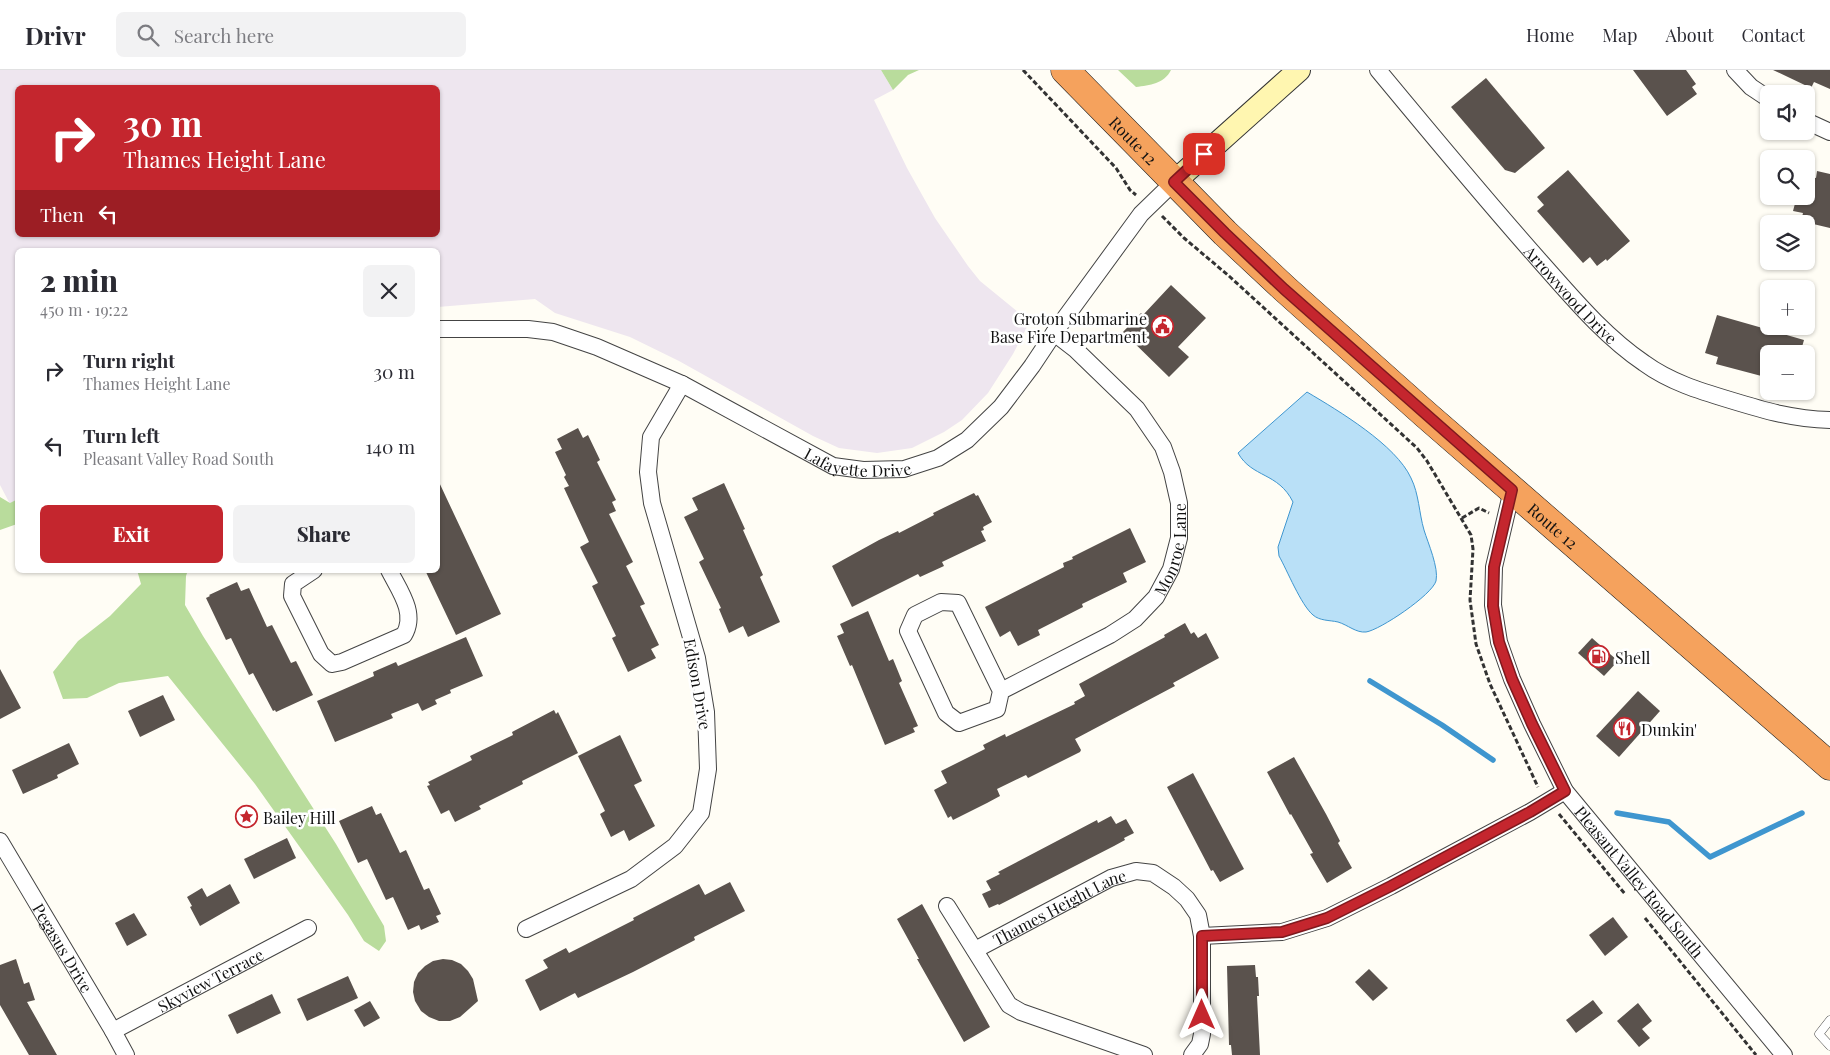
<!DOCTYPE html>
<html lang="en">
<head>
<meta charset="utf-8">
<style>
  body { margin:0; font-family:"Playfair Display",serif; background:#f2f2f3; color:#2b2b33; height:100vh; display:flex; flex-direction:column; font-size:19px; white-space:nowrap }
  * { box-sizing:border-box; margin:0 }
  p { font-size:16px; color:#7c7c81 }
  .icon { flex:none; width:28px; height:28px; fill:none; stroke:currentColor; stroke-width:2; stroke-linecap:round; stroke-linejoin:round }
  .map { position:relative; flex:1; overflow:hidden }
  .side { position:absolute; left:15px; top:178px; width:425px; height:325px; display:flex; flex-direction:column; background:#fff; border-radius:8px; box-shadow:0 1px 4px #0004 }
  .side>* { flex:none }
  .banner { position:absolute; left:15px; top:15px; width:425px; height:152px; border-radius:8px; box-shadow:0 1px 4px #0004; background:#c4262e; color:#fff; overflow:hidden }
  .fabs { position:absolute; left:1760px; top:15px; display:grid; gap:10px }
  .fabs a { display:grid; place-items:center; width:55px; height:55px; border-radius:8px; background:#fff; box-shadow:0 1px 4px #0004; font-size:25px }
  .pin { position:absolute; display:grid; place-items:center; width:42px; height:42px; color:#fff; margin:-21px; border-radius:10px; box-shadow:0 2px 8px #0006 }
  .me { position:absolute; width:55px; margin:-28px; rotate:0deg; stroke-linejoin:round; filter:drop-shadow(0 0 4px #0008) }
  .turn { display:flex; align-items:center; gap:18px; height:105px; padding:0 25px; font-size:22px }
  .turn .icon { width:65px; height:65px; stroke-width:2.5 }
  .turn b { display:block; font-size:35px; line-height:42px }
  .then { display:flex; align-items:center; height:48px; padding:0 25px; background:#0003; gap:10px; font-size:19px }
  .round { display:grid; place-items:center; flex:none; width:52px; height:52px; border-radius:8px; background:#f2f2f3 }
  .summary { display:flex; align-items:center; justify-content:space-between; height:85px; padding:0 25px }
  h1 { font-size:30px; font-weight:800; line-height:38px }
  .cta { display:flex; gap:10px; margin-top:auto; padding:10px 25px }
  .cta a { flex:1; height:58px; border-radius:8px; background:#c4262e; color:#fff; font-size:20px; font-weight:800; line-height:58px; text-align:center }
  .cta a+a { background:#f2f2f3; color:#2b2b33 }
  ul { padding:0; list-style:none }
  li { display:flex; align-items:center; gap:15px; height:75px; padding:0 25px }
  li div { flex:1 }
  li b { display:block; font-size:19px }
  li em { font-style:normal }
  header { display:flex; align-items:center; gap:30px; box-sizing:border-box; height:70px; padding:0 25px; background:#fff; border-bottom:1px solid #e1e1e2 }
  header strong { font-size:24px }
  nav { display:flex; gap:28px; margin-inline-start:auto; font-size:18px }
  .search { width:350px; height:45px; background:#f2f2f3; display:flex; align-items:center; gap:12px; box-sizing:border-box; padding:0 18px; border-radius:8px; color:#7c7c81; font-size:19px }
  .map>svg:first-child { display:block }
  .industrial { fill:#eee6ef; fill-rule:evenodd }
  .forest { fill:#b9dc9c }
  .water { fill:#b9e0f7; stroke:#3f96cf }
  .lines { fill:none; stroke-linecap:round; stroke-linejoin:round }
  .stream { stroke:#3f96cf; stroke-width:5.5 }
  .building { fill:#5a524d }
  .lane-casing { stroke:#444; stroke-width:9 }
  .street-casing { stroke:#444; stroke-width:18 }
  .secondary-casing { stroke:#333; stroke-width:24 }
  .highway-casing { stroke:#222; stroke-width:29 }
  .path { stroke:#333; stroke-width:3; stroke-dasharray:5 2.5; stroke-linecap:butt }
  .lane { stroke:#fff; stroke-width:8 }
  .street { stroke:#fff; stroke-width:16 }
  .secondary { stroke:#fff6b0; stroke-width:22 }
  .highway { stroke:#f5a25d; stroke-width:28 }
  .route-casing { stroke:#7f191e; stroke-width:12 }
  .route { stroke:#c4262e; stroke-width:9 }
  .labels { text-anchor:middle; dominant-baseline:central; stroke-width:5; stroke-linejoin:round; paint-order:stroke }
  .street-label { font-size:16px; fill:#111; stroke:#fff }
  .poi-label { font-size:16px; fill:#111; stroke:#fff; text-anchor:start }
</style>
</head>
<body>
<header>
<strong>Drivr</strong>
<div class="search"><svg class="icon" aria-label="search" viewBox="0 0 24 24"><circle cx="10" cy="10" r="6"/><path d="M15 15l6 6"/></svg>Search here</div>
<nav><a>Home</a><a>Map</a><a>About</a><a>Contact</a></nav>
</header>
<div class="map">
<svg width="1830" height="985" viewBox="0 0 1830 985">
  <rect width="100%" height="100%" fill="#fffdf5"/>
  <!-- industrial -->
  <path class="industrial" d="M0 0H881L893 20 874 30 907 98 935 148 968 196 980 211 1023 246 1028 255 1013 284 988 323 962 350 944 362 912 378 877 383 839 378 813 366 679 291 630 267 555 243 535 229 438 237V180H18V429L10 434 0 415ZM18 18H438V165H18Z"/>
  <!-- forest -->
  <g class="forest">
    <polygon points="881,0 919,0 908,5 893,20"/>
    <path d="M1118 0H1171C1164 14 1150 15 1136 17Z"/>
    <polygon points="0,427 10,433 18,429 17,454 0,460"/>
    <polygon points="137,500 188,500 186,506 185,535 203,566 336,774 384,856 386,871 379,881 364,871 348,845 255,714 168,606 119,613 87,628 63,629 53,602 78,571 110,546 141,514"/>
  </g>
  <!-- water -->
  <path class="water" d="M1307 322C1339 341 1396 375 1411 408 1419 424 1419 443 1424 460 1428 473 1439 498 1436 511 1432 525 1380 560 1366 562 1356 563 1348 555 1338 552 1329 550 1320 551 1313 545 1301 535 1287 500 1279 486L1278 477 1293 432C1278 402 1252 408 1238 383Z"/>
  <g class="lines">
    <!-- stream -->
    <g class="stream">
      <polyline points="1370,611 1442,655 1493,690"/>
      <polyline points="1617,743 1669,752 1710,787 1802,743"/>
    </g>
  </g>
  <!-- building -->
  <g class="building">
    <polygon points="1633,0 1686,0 1696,14 1692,17 1697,24 1667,46"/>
    <polygon points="1773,0 1830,0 1830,19 1814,12 1811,18"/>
    <polygon points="1486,8 1545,78 1515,103 1505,100 1451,37"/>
    <polygon points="1568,100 1630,171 1607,191 1606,189 1597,196 1590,187 1583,193 1537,141 1544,135 1537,127"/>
    <polygon points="1817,101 1830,104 1830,158 1809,153 1810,149 1802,147 1803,143 1793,141 1797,126 1806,126 1806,106 1816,108"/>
    <polygon points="1171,215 1206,248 1178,277 1189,287 1169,307 1123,262 1141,243 1143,245"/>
    <polygon points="1717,245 1804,270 1800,284 1769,284 1769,308 1716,294 1718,287 1705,283"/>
    <polygon points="578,358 583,368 588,365 600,390 597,392 616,430 612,432 616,441 609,444 633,492 626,496 645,534 640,536 659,575 651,579 656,588 628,602 612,568 616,566 592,516 598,513 580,477 589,472 564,418 569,416 564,407 566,405 555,382 562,379 557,369"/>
    <polygon points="438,410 501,544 456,565 425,500 438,500"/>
    <polygon points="724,413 745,459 743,460 763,505 760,507 780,552 748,567 743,556 729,563 719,539 721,538 699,492 704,489 684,447 698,440 692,428"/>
    <polygon points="974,423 976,426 978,425 992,452 983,457 984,460 981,461 986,471 942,492 944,496 920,507 918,504 852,537 832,496 879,470 898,461 899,463 934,445 933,443"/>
    <polygon points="1130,458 1146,492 1123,503 1127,512 1082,534 1083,537 1038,560 1040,565 1018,576 1010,561 1000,567 985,537 1064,497 1063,493 1073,489 1072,487"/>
    <polygon points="237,512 241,521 249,518 267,557 272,555 291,593 296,591 313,625 276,642 275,640 273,641 253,603 249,605 231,568 226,570 206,528 210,526 209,525"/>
    <polygon points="868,541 889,591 893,589 902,611 899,613 918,656 913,658 915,662 885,675 852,595 850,596 837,566 844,563 840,554"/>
    <polygon points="1185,553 1191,564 1194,562 1198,568 1206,563 1219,588 1173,613 1175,616 1075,669 1081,680 1080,682 1028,708 1026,705 997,719 1000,726 987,733 953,750 951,746 948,748 934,720 947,713 941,701 985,679 983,675 1005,664 1006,667 1075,634 1074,632 1085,626 1079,614 1165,567 1164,565"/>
    <polygon points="466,567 483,606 450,620 451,623 435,630 437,634 422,641 418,633 391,644 393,648 335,672 317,631 374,606 373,602 396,592 398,596"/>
    <polygon points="1592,568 1618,591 1604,606 1578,583"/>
    <polygon points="0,599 21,638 0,649"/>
    <polygon points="1638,621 1660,641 1619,687 1596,666"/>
    <polygon points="163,625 175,650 140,667 128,641"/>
    <polygon points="554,640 556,644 558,642 578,683 522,711 523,714 479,736 481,739 455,752 449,740 441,744 427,716 430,715 428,712 472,690 470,686 513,665 512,662"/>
    <polygon points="620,665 642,711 634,715 655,756 629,771 624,760 611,767 600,744 605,741 578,686"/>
    <polygon points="69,673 79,694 57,705 58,708 23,724 12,700"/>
    <polygon points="1294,687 1326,744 1340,771 1338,773 1352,798 1327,813 1310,784 1313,783 1291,744 1290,745 1267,702"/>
    <polygon points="1193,703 1244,799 1220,812 1213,800 1211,801 1167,717"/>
    <polygon points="372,736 376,745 381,743 400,783 406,780 424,820 429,818 441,844 436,846 439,852 421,860 419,855 408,860 393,827 386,830 367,789 358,793 339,751"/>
    <polygon points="1111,746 1116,754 1126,749 1134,763 1124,768 1125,770 1114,776 999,835 998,834 989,838 982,824 991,820 986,811 1000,804 998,802 1097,750 1098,753"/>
    <polygon points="287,768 296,788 254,809 244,789"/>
    <polygon points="730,812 745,841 694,867 695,870 633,902 578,928 575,923 540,941 525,910 548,898 543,890 566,878 569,883 634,850 633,848 699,814 705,825"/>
    <polygon points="230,814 240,833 200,856 190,837 192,836 187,827 202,818 207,827"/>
    <polygon points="922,834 990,957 964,972 917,889 919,889 897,849"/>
    <polygon points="134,843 147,865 127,876 115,853"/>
    <polygon points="1613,847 1628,867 1605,886 1589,865"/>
    <polygon points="16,889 24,914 29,912 35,930 27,932 57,985 29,985 0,935 0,895"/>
    <polygon points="443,889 452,890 461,894 468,901 473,909 478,931 460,947 450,951 439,951 429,947 421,941 415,931 413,922 414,912 418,903 425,896 433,891"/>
    <polygon points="1255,895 1256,907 1258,907 1259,926 1257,926 1260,985 1232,985 1231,975 1229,975 1227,896"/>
    <polygon points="1369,899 1388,918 1373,931 1355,912"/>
    <polygon points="348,906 358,928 307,951 297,929"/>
    <polygon points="272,924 281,943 237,964 228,945"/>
    <polygon points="1593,930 1603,943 1576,963 1566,950"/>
    <polygon points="370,931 380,948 364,957 354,940"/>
    <polygon points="1638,933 1652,951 1642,959 1650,968 1639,977 1617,951"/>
  </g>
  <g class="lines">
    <defs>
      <polyline id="lane" points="1830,950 1819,964 1830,976"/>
      <g id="street">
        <path id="s1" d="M1378 0C1431 64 1484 128 1539 190 1572 227 1603 265 1644 293 1670 312 1700 321 1730 330 1766 341 1793 349 1830 350"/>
        <polyline points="1735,0 1751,17 1769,29"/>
        <polyline points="1806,51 1830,62"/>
        <path id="s2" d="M438 259H528L553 262 597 277 682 314 833 396 863 400 904 399 938 388 967 370 1001 337 1032 296 1054 263 1141 144 1174 112"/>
        <path id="s3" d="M1512 420 1494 497 1493 535 1499 572 1512 609 1532 654 1565 721 1784 985"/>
        <path d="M314 500 293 514 292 526 321 584 332 594 342 592 404 565C417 543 399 520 389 500"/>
        <path id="s4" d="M1001 621 958 533 941 532 915 545 908 561 946 643 959 653 997 639 1001 621 1110 565 1135 549 1156 527 1171 499 1179 468V433L1172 402 1163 377 1137 339 1076 280 1054 263"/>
        <path id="s5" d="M0 771 113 961 126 985"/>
        <polyline points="947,836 1009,935 1021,942 1144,985"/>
        <polyline points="526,859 631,809 675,776 701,743 708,699 706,642 697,588 652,433 648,402 651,367 682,314"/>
        <polyline points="1202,866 1282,862 1327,848 1391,816 1530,742 1565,721"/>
        <path id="s6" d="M975 880 1111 808 1136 801 1153 803 1174 817 1187 829 1198 845 1202 866V964L1200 974 1192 985"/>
        <path id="s7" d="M113 961 308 858"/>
      </g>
      <polyline id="secondary" points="1174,112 1299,0"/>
      <g id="highway">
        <path id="s8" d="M1065 0 1225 163 1285 219 1425 344 1830 696"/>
      </g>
    </defs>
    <!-- lane casing -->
    <use href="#lane" class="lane-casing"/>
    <!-- street casing -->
    <use href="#street" class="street-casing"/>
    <!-- secondary casing -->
    <use href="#secondary" class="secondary-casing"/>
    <!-- highway casing -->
    <use href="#highway" class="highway-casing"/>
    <!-- path -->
    <g class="path">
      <polyline points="1023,0 1116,98 1130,120 1136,125"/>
      <polyline points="1162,146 1184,168 1229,206 1417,378 1427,391 1471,465 1473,479 1470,530 1476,574 1490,614 1538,717"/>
      <polyline points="1462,448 1479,438 1489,443"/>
      <polyline points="1559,744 1625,824"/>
      <polyline points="1645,848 1756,985"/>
    </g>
    <!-- lane -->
    <use href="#lane" class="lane"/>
    <!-- street -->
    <use href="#street" class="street"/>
    <!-- secondary -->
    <use href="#secondary" class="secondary"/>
    <!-- highway -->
    <use href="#highway" class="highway"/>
  </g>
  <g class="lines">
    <defs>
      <polyline id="route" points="1202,945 1202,866 1282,862 1327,848 1391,816 1530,742 1565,721 1532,654 1512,609 1499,572 1493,536 1494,497 1512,420 1284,219 1225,163 1174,112 1204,84"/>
    </defs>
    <!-- route casing -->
    <use href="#route" class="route-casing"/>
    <!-- route -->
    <use href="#route" class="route"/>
  </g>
  <!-- icons -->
  <defs>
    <symbol id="civic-ring" viewBox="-11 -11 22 22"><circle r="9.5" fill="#fff" stroke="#c4262e" stroke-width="1.5"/><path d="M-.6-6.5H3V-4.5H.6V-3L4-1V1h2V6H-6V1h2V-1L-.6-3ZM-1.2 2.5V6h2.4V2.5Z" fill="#c4262e"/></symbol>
    <symbol id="fuel-ring" viewBox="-11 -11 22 22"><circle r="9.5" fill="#fff" stroke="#c4262e" stroke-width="1.5"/><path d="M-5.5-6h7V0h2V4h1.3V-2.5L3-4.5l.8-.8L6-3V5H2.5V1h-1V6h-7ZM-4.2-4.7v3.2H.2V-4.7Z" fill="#c4262e"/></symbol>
    <symbol id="restaurant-ring" viewBox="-11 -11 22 22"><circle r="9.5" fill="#fff" stroke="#c4262e" stroke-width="1.5"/><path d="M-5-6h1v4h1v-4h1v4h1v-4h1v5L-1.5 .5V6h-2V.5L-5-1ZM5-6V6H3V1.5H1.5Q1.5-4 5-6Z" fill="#c4262e"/></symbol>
    <symbol id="sight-ring" viewBox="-11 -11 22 22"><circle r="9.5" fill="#fff" stroke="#c4262e" stroke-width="1.5"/><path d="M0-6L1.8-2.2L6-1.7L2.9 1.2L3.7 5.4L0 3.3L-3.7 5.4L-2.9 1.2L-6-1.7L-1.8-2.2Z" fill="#c4262e"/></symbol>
  </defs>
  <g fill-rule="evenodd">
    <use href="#civic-ring" x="1150" y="244" width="25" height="25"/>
    <use href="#fuel-ring" x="1586" y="574" width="25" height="25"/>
    <use href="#restaurant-ring" x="1612" y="646" width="25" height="25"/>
    <use href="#sight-ring" x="234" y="734" width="25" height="25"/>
  </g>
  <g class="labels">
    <!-- street labels -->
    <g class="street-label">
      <text stroke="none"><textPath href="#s8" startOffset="98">Route 12</textPath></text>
      <text stroke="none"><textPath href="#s1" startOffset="296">Arrowwood Drive</textPath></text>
      <text stroke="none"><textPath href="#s2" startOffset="450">Lafayette Drive</textPath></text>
      <text stroke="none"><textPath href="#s8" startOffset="668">Route 12</textPath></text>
      <text stroke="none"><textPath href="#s4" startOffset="561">Monroe Lane</textPath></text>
      <text transform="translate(698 614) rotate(80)">Edison Drive</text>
      <text stroke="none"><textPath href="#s3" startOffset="435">Pleasant Valley Road South</textPath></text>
      <text stroke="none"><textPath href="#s6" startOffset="95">Thames Height Lane</textPath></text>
      <text stroke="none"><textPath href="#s5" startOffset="124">Pegasus Drive</textPath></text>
      <text stroke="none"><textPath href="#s7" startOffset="110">Skyview Terrace</textPath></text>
    </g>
    <!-- poi labels -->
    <g class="poi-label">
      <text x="1147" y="248" text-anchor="end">Groton Submarine<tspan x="1147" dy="18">Base Fire Department</tspan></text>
      <text x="1615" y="587">Shell</text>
      <text x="1641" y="659">Dunkin'</text>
      <text x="263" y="747">Bailey Hill</text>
    </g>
  </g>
</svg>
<div class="fabs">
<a><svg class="icon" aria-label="sound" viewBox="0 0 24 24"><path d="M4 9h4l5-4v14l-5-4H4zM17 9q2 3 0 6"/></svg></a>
<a><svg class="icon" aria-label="search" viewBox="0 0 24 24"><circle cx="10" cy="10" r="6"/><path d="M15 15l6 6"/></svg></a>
<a><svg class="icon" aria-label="layers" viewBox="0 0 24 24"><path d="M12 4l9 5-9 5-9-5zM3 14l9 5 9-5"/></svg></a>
<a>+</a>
<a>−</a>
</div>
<div class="pin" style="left:1204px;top:84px;background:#d93025"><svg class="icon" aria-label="arrive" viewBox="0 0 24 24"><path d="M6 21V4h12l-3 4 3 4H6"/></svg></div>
<svg class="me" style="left:1202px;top:945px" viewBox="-20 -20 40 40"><path d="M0-17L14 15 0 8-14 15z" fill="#c4262e" stroke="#fff" stroke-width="4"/></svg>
<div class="banner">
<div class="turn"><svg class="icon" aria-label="right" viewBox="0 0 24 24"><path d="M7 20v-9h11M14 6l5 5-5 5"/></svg><div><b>30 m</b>Thames Height Lane</div></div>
<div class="then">Then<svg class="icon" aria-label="left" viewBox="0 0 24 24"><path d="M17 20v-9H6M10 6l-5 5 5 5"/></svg></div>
</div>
<section class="side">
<div class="summary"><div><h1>2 min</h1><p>450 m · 19:22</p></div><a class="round"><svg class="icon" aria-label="close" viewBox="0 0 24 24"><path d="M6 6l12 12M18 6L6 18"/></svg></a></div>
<ul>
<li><svg class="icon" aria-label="right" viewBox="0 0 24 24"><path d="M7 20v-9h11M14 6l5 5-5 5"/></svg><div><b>Turn right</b><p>Thames Height Lane</p></div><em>30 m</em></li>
<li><svg class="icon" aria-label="left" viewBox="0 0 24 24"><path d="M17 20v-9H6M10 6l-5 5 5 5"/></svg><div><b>Turn left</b><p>Pleasant Valley Road South</p></div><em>140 m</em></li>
</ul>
<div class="cta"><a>Exit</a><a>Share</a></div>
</section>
</div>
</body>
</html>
